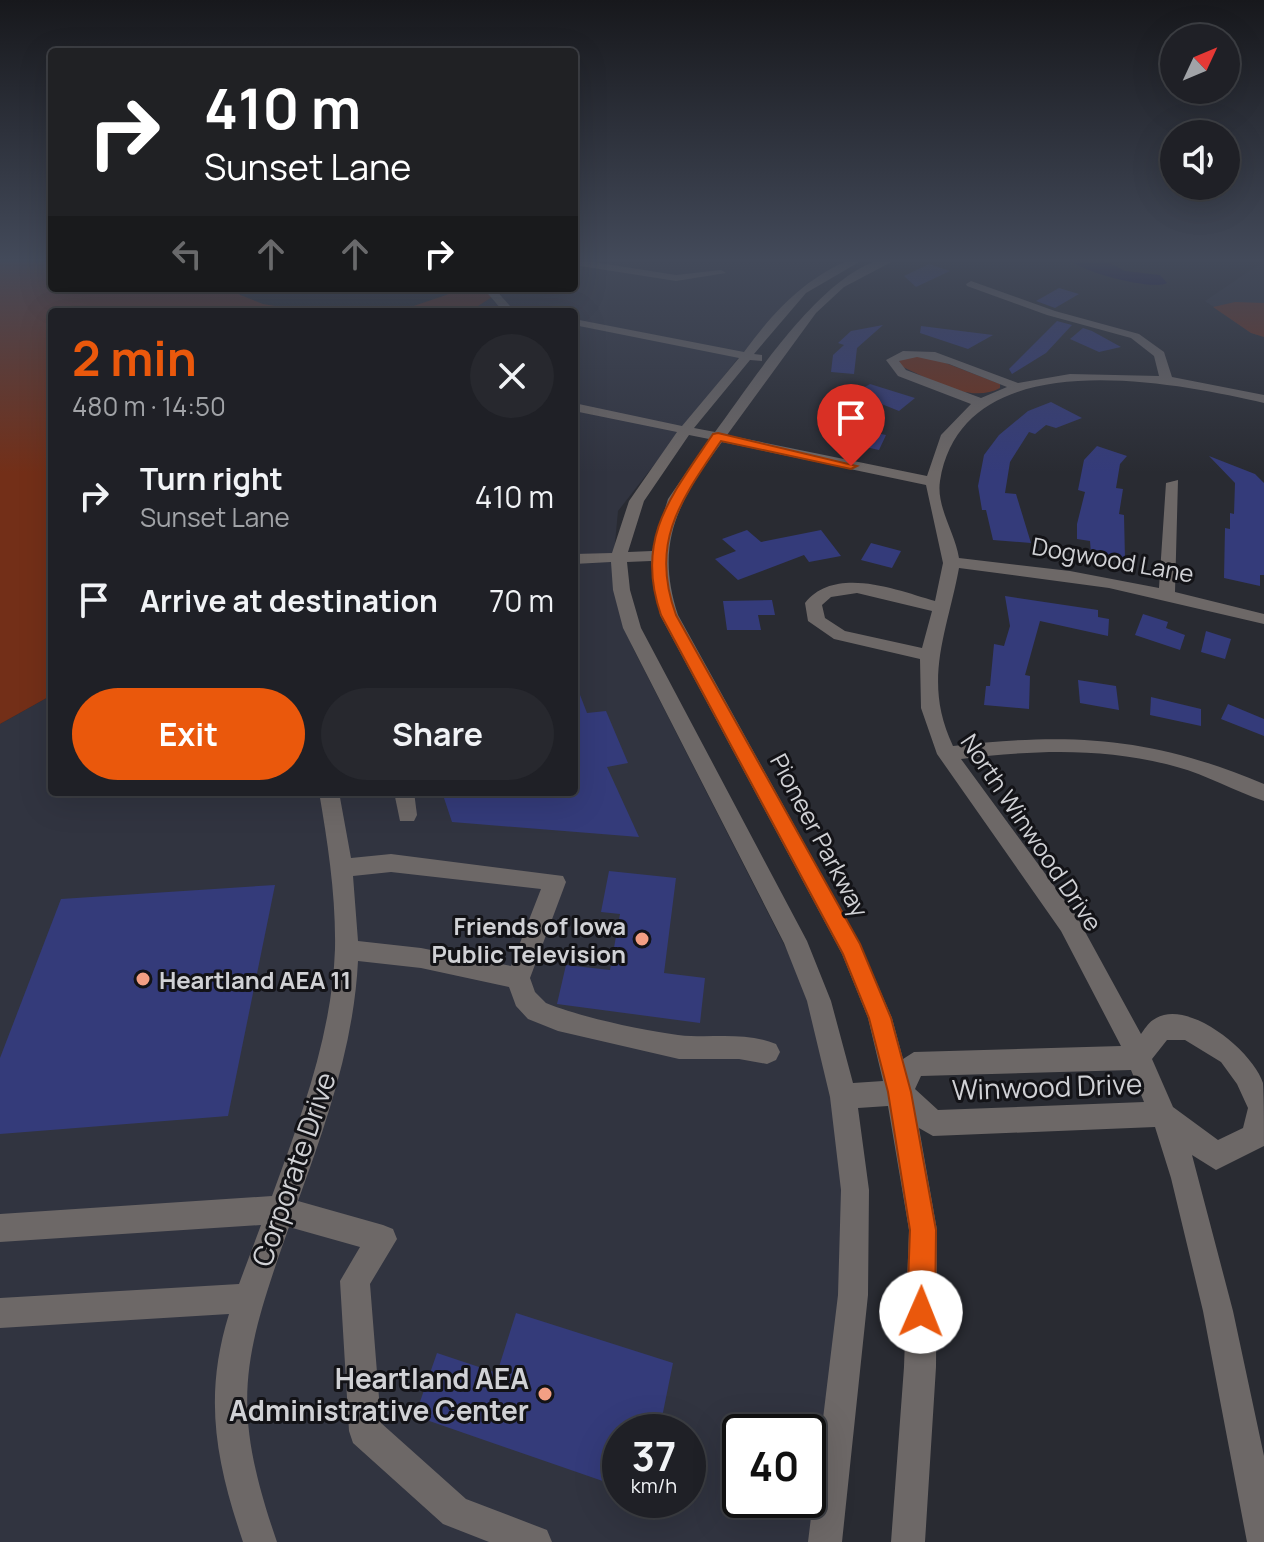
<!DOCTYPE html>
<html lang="en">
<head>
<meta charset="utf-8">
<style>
  body { margin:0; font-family:Manrope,sans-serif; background:#27282e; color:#f1f3f6; height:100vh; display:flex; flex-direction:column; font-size:30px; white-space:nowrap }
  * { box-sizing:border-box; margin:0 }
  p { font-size:26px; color:#a1a3a7 }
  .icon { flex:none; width:44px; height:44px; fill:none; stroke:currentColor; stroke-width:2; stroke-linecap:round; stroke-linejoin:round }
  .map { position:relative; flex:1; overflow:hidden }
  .panel { position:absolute; left:48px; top:308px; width:530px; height:488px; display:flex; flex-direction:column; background:#1f2026; border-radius:8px; box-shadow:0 8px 32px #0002,0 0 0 2px #3c3e43 }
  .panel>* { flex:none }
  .guide { position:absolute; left:48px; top:48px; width:530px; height:244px; border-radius:8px; box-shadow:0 8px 32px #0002,0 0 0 2px #3c3e43; background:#202124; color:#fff; overflow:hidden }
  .needle { width:52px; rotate:46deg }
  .buttons { position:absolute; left:1160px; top:24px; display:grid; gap:16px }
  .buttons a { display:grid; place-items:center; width:80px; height:80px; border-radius:50%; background:#1f2026; box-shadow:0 8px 32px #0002,0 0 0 2px #3c3e43; font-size:40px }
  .speed { position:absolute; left:602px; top:1414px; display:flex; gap:16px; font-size:40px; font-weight:700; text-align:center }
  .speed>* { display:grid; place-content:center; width:104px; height:104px; border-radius:50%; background:#1f2026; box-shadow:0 8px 32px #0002,0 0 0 2px #3c3e43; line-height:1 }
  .speed small { font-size:20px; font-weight:400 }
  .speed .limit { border:4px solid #111; border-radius:12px; background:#fff; color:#111 }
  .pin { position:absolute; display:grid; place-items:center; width:68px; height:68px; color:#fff; margin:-82px -34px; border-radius:50% 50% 50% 0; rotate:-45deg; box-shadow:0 0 8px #0007 }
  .pin .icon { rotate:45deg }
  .me { position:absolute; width:88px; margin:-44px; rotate:1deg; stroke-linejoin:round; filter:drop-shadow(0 0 6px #0008) }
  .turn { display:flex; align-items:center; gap:28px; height:168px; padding:0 24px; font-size:36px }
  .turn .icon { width:104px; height:104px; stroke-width:2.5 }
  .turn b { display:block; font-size:56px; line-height:68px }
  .lanes { display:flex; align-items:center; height:76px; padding:0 24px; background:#0003; justify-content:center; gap:40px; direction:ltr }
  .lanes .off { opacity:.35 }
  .round { display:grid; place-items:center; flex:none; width:84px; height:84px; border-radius:42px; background:#27282e }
  .summary { display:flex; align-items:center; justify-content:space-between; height:136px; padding:0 24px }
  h1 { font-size:48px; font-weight:700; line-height:60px; color:#ea580c }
  .primary-button { display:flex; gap:16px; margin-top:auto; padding:16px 24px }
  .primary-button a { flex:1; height:92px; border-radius:48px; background:#ea580c; color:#fff; font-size:32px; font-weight:700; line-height:92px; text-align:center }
  .primary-button a+a { background:#27282e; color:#f1f3f6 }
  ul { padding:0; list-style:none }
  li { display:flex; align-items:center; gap:24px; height:104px; padding:0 24px }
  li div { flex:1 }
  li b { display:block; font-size:30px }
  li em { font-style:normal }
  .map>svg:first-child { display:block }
  .built { fill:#313440; fill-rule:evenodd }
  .green { fill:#732f18 }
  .water { fill:#0f0b48 }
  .building { fill:#343b7a }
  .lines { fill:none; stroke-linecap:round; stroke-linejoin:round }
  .minor { fill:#6d6867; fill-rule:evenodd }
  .route { fill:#ea580c; stroke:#983908; stroke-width:2 }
  .poi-dot { fill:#f39f84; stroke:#131317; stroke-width:3 }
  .labels { text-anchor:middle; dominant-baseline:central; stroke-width:6; stroke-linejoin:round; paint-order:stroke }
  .street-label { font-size:24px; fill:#d0d1d5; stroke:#131317 }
  .poi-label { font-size:24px; font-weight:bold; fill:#d0d1d5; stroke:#131317; text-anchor:end }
  .near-street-label { font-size:28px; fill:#d0d1d5; stroke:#131317 }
  .near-poi-label { font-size:28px; font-weight:bold; fill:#d0d1d5; stroke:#131317; text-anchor:end }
</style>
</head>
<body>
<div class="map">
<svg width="1264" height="1542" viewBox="0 0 1264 1542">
  <rect width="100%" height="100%" fill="#292b32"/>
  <!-- built -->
  <g class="built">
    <path d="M574 258H861L804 289 748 355 741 354 618 511 612 575 632 646 796 968 826 1055 844 1198 839 1306 810 1542H0V724L52 695V792H574V312H469L505 288H574ZM620 1432H688V1500H620ZM740 1432H808V1500H740Z"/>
    <polygon points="1264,261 1264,337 1251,333 1205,301"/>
  </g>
  <!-- green -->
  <g class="green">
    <polygon points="0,258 52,258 52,288 223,288 263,304 311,312 52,312 52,695 0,724"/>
    <polygon points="473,291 498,293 469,312 396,312 449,294"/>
    <polygon points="1235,302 1264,303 1264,337 1251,333 1213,307"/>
    <path d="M901 357H930L1000 384V388C971 404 931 380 903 367L899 363Z"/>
  </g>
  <!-- water -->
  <path class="water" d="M1067 258H1100L1125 271 1160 275 1167 283C1152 291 1077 271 1067 258Z"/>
  <!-- building -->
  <g class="building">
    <polygon points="929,264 950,271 916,287 904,276"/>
    <polygon points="1059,288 1079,294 1055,308 1036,301"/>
    <polygon points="1057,321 1072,325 1046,353 1012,374 1009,369"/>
    <polygon points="883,325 857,348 854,374 831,372 833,355 844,345 838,343 851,331"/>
    <polygon points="921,326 993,335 968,349 920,333"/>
    <polygon points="1083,328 1092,331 1121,347 1099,352 1070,339"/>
    <polygon points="870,384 915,398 899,411 854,393"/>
    <polygon points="1051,402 1082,418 1056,428 1046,425 1035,434 1029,432 1010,462 1005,493 1016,494 1031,543 993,540 986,510 982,510 978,486 984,455 999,435 1028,411"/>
    <polygon points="842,426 886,435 879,450 834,440"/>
    <polygon points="1097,446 1127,456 1120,464 1116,488 1123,489 1119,514 1124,515 1125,559 1091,554 1090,541 1077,539 1077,524 1085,492 1078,490 1084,460"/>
    <polygon points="1209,456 1255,474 1264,483 1264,575 1260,575 1260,586 1224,578 1225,528 1230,529 1230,513 1234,514 1235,483"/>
    <polygon points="747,530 761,542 821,530 841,556 809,562 804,555 738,580 715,559 736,551 722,539"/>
    <polygon points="871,543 901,551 892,568 861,560"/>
    <polygon points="1005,596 1098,610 1098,617 1109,619 1108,636 1040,621 1025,675 1030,676 1029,709 984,705 986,686 990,686 994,644 1004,646 1010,626"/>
    <polygon points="772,600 775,615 758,615 761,630 727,630 723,601"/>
    <polygon points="1143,614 1168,622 1166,628 1185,635 1180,650 1135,635"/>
    <polygon points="1206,631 1231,639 1225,659 1201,652"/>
    <polygon points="1078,680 1116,686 1119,710 1080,703"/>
    <polygon points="575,682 587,713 606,711 628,763 607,767 639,837 452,822 442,792 574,792"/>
    <polygon points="1151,697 1201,709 1201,726 1150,715"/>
    <polygon points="1228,704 1264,719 1264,736 1221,719"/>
    <polygon points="609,871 676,878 664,973 705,978 700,1023 557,1004 566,965 610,970 620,914 601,912"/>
    <polygon points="275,885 228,1116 0,1134 0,1058 61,899"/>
    <polygon points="516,1313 673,1363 659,1432 620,1432 620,1487 415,1416 437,1353 497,1373"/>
  </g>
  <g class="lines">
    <!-- minor -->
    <g class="minor">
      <path d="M853 258H866L806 293 754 354 762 355V361L750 360 694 428 715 432C751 384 833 253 899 258L844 287 816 313 727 435 927 476 941 435 971 404 898 376 886 360 903 351 935 352 1018 383 1070 374 1159 376 1154 356 1131 338 1047 315 967 286 966 284 971 281 1055 311 1139 334 1164 352 1172 377 1264 395V403C1168 381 963 341 940 481 936 507 955 532 959 558L1070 571 1159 588 1166 483 1178 480 1175 592 1264 614V624L1109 588 959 568C947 633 922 681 953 746 1072 732 1153 737 1264 784V801C1234 791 1207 775 1177 767 1106 747 1034 750 961 759L1077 917 1141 1034C1144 1030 1148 1023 1153 1020 1186 996 1253 1051 1263 1083 1264 1101 1264 1127 1264 1146L1216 1170 1192 1155 1233 1311 1264 1456V1542H1247L1203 1311 1171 1178 1155 1127 933 1136 919 1128 937 1230 936 1367 925 1542H891L904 1367 909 1230 888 1106 858 1108 869 1190 868 1295 842 1542H808L838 1295 841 1190 830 1097 807 1001 784 943 623 628 613 590 611 562 574 564V554L612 553 629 501 677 432 574 411V403L682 426 739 358 574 325V319L744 352C775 310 805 278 853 258ZM917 357 949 364 1007 387 981 398 906 370 899 361ZM689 435 709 439 668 499 652 551 628 552 644 501ZM722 442 926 485 943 563 935 601C897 590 835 565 805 603L808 621 834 639 920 659 921 708 937 754 1061 931 1121 1046 914 1052 903 1059 892 1018 860 944 678 615C654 542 679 500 722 442ZM651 561 660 615 842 954 868 1018 883 1081 853 1083 831 1001 807 941 641 628 630 590 627 562ZM857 593 932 611 922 648 845 631 825 618 822 605 831 597ZM1167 1040H1185L1221 1062 1237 1084 1248 1108 1243 1128 1218 1140 1173 1107 1152 1059ZM1131 1070 1144 1102 938 1110 915 1089 921 1076Z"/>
      <polygon points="574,259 676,275 721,270 726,273 676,281 574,265"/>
      <polygon points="483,288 494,288 510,306 529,312 502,310"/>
      <path d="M319 792H339L351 858 391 854 563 876 566 882 530 978 535 992 546 1003C580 1017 641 1030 678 1035 711 1039 744 1031 776 1044L780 1052 776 1060 767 1064 739 1059H679L558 1031 528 1019 516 1006 509 987 421 968 358 961C354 1044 326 1124 298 1201L383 1225 393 1229 397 1239 370 1284 381 1423 466 1499 547 1530 552 1542H489L443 1524 353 1443 349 1431 340 1281 360 1247 289 1227C242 1360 230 1406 277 1542H243C216 1461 203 1398 229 1314L0 1328V1298L239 1284 261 1225 0 1242V1214L272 1196C301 1117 332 1035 335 949 336 897 328 844 319 792ZM391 872 541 889 511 966 421 948 358 941 353 876Z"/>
      <polygon points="394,792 414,792 417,815 414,821 400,821"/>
    </g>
  </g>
  <!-- sky -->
  <linearGradient id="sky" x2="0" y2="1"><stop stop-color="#17181c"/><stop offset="0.55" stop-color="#434a5a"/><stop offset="1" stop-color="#434a5a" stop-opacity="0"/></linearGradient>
  <rect width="1264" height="473" fill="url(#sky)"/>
  <!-- route -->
  <path class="route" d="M718 433 857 466 851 469 721 441C681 500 649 542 676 615L860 944 891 1018 911 1092 936 1230 935 1312 931 1322 921 1326 911 1322 907 1312 910 1230 888 1092 869 1018 843 954 661 615C634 538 672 495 713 434Z"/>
  <!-- markers -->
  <g class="poi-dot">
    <circle cx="642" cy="939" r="8"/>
    <circle cx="143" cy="979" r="8"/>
    <circle cx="545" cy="1394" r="8"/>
  </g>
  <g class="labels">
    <!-- street labels -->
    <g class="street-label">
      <text transform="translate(1113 559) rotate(10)">Dogwood Lane</text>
      <text transform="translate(1032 832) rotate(56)">North Winwood Drive</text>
      <text transform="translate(820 835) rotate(62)">Pioneer Parkway</text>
    </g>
    <!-- poi labels -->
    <g class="poi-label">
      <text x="626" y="925">Friends of Iowa<tspan x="626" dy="28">Public Television</tspan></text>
      <text x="159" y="979" text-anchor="start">Heartland AEA 11</text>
    </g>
    <!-- near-street labels -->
    <g class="near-street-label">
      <text transform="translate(1047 1086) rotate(-2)">Winwood Drive</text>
      <text transform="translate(293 1169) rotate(-71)">Corporate Drive</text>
    </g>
    <!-- near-poi labels -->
    <g class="near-poi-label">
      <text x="529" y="1378">Heartland AEA<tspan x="529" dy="32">Administrative Center</tspan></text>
    </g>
  </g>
</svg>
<div class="buttons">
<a><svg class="needle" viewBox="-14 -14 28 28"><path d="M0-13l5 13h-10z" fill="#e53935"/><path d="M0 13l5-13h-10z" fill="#a1a3a7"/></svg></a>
<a><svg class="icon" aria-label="sound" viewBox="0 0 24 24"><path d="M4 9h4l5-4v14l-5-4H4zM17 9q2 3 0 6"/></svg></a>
</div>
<div class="speed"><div>37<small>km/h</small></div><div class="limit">40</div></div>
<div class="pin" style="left:851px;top:466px;background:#d93025"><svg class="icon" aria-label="arrive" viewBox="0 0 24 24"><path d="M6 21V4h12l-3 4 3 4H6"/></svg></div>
<svg class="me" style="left:921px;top:1312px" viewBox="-20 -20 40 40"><circle r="19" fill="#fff"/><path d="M0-13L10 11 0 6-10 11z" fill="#ea580c"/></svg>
<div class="guide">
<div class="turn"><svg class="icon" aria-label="right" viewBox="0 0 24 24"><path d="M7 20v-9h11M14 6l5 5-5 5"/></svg><div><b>410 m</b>Sunset Lane</div></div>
<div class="lanes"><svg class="icon off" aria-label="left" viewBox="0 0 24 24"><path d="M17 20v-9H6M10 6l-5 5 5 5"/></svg><svg class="icon off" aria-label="ahead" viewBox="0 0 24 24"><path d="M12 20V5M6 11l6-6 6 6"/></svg><svg class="icon off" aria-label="ahead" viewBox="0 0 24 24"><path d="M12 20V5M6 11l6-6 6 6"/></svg><svg class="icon" aria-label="right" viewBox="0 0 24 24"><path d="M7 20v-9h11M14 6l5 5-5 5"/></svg></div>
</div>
<section class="panel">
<div class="summary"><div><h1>2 min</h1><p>480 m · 14:50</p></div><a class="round"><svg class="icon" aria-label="close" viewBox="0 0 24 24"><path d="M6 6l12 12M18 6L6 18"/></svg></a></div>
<ul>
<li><svg class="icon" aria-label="right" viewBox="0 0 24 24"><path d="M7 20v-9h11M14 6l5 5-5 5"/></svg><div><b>Turn right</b><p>Sunset Lane</p></div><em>410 m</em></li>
<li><svg class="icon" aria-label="arrive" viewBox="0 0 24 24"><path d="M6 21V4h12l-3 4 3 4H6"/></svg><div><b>Arrive at destination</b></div><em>70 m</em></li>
</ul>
<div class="primary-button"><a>Exit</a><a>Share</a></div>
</section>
</div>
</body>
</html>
